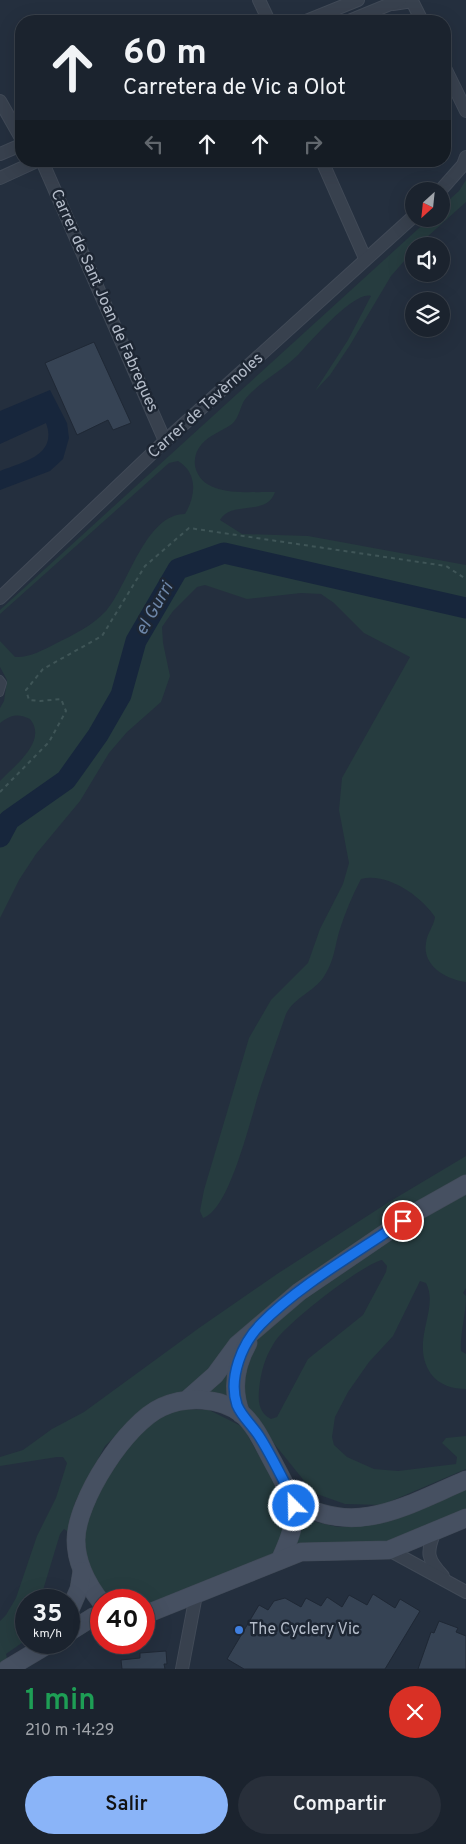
<!DOCTYPE html>
<html lang="es">
<head>
<meta charset="utf-8">
<style>
  body { margin:0; font-family:Overpass,sans-serif; background:#282f3a; color:#f1f3f6; height:100vh; display:flex; flex-direction:column; font-size:19px; white-space:nowrap }
  * { box-sizing:border-box; margin:0 }
  p { font-size:16px; color:#a0a4aa }
  .icon { flex:none; width:28px; height:28px; fill:none; stroke:currentColor; stroke-width:2; stroke-linecap:round; stroke-linejoin:round }
  .map { position:relative; height:1669px; overflow:hidden }
  .drawer { display:flex; flex-direction:column; background:#1b232e; flex:1 }
  .drawer>* { flex:none }
  .banner { position:absolute; left:15px; top:15px; width:436px; height:152px; border-radius:20px; box-shadow:0 5px 20px #0002,0 0 0 1px #39404a; background:#1b232e; color:#f1f3f6; overflow:hidden }
  .needle { width:32px; rotate:207deg }
  .fabs { position:absolute; left:405px; top:182px; display:grid; gap:10px }
  .fabs a { display:grid; place-items:center; width:45px; height:45px; border-radius:50%; background:#1b232e; box-shadow:0 5px 20px #0002,0 0 0 1px #39404a; font-size:25px }
  .speed { position:absolute; left:15px; top:1589px; display:flex; gap:10px; font-size:25px; font-weight:700; text-align:center }
  .speed>* { display:grid; place-content:center; width:65px; height:65px; border-radius:50%; background:#1b232e; box-shadow:0 5px 20px #0002,0 0 0 1px #39404a; line-height:1 }
  .speed small { font-size:12px; font-weight:400 }
  .speed .limit { border:8px solid #d22; background:#fff; color:#111 }
  .pin { position:absolute; display:grid; place-items:center; width:42px; height:42px; color:#fff; margin:-21px; border:2px solid #fff; border-radius:50%; box-shadow:0 1px 5px #0007 }
  .me { position:absolute; width:55px; margin:-28px; rotate:337deg; stroke-linejoin:round; filter:drop-shadow(0 0 4px #0008) }
  .turn { display:flex; align-items:center; gap:18px; height:105px; padding:0 25px; font-size:22px }
  .turn .icon { width:65px; height:65px; stroke-width:2.5 }
  .turn b { display:block; font-size:35px; line-height:42px }
  .lanes { display:flex; align-items:center; height:48px; padding:0 25px; background:#0003; justify-content:center; gap:25px; direction:ltr }
  .lanes .off { opacity:.35 }
  .round { display:grid; place-items:center; flex:none; width:52px; height:52px; border-radius:26px; background:#282f3a }
  .summary { display:flex; align-items:center; justify-content:space-between; height:85px; padding:0 25px }
  h1 { font-size:30px; font-weight:600; line-height:38px; color:#1e9e55 }
  .primary-button { display:flex; gap:10px; margin-top:auto; padding:10px 25px }
  .primary-button a { flex:1; height:58px; border-radius:30px; background:#8ab4f8; color:#111; font-size:20px; font-weight:600; line-height:58px; text-align:center }
  .primary-button a+a { background:#282f3a; color:#f1f3f6 }
  .map>svg:first-child { display:block }
  .green { fill:#263c3f; fill-rule:evenodd }
  .water { fill:#17263c }
  .lines { fill:none; stroke-linecap:round; stroke-linejoin:round }
  .river { stroke:#17263c; stroke-width:21 }
  .building { fill:#364354; stroke:#1f2835 }
  .lane-casing { stroke:#414a57; stroke-width:8 }
  .street-casing { stroke:#414a57; stroke-width:14 }
  .secondary-casing { stroke:#414a57; stroke-width:19 }
  .path { stroke:#3f5557; stroke-width:2; stroke-dasharray:4 4; stroke-linecap:butt }
  .lane { stroke:#38414e; stroke-width:6 }
  .street { stroke:#38414e; stroke-width:12 }
  .secondary { stroke:#465061; stroke-width:18 }
  .route-casing { stroke:#114b97; stroke-width:12 }
  .route { stroke:#1a73e8; stroke-width:9 }
  .shop-dot { fill:#3f7fe0; stroke:#1d2633; stroke-width:2 }
  .labels { text-anchor:middle; dominant-baseline:central; stroke-width:5; stroke-linejoin:round; paint-order:stroke }
  .street-label { font-size:16px; fill:#b4bcc9; stroke:#1d2633 }
  .poi-label { font-size:16px; fill:#b4bcc9; stroke:#1d2633; text-anchor:start }
  .water-label { font-size:18px; font-style:italic; fill:#6d86a8; stroke:#1d2633 }
</style>
</head>
<body>
<div class="map">
<svg width="466" height="1669" viewBox="0 0 466 1669">
  <rect width="100%" height="100%" fill="#242f3e"/>
  <!-- green -->
  <g class="green">
    <path d="M466 180V202L417 246H414V250L391 276 350 345 330 375 315 391 348 340 371 296C355 290 310 342 299 354 283 370 261 381 246 398 240 405 240 417 232 424 221 432 210 434 201 445 196 451 194 458 195 466 202 499 250 491 275 492 267 517 231 500 220 520L242 534 308 536 466 565V982C447 980 422 966 426 943 427 933 434 926 435 917 421 896 387 872 361 879 352 896 345 913 339 932 335 946 334 960 326 973 317 991 295 996 286 1014 278 1037 270 1060 262 1083 252 1111 231 1210 203 1218L200 1211 204 1190 249 1038 271 1000 308 963 320 929 343 884 349 863 339 810 342 778 410 657 364 633 334 603 321 594 301 593 247 599 205 585 197 587 173 611 162 627 163 643 170 676 161 702 127 732 109 753 80 801 36 854 19 880 0 918V781C15 765 48 741 30 719 17 713 11 715 0 723V708L4 701 7 680 0 667V641L15 657C29 658 43 650 55 644 73 635 92 626 106 611 128 586 145 514 185 514 196 496 198 473 178 461L169 463 0 614V610L429 219H441V207L459 191Z"/>
    <path d="M466 1156V1288L463 1293 466 1296C466 1315 460 1332 461 1351L466 1354V1389C453 1389 439 1385 431 1374 409 1342 440 1309 426 1283L420 1281 393 1336 369 1362 348 1392 335 1417 332 1437 334 1445 347 1457 374 1469 398 1471 456 1464 457 1457 442 1443 446 1438 466 1436V1469L382 1505 345 1504 314 1493 247 1410 191 1391 145 1407 105 1446 75 1502 70 1533 64 1529 60 1534 40 1600H26V1640L6 1654 9 1669H0V1621L6 1615 16 1598 37 1536 56 1498 67 1463 63 1457H57L0 1466V1457L23 1450 52 1429 84 1412 199 1328 277 1274 389 1202ZM382 1260 387 1266 386 1272 363 1315 308 1359 277 1417 271 1419C259 1413 258 1402 259 1390 261 1372 264 1359 274 1343 285 1324 361 1265 382 1260Z"/>
    <path d="M181 1409 209 1410 243 1427 286 1504C285 1524 282 1546 267 1561L144 1607V1600H112L106 1596 93 1578 81 1538 98 1491 136 1437 158 1417Z"/>
    <polygon points="466,1489 466,1511 400,1540 369,1546 292,1546 302,1519 338,1527 371,1525"/>
  </g>
  <!-- water -->
  <path class="water" d="M50 390 67 423 69 438 63 459 50 471 0 490V471C23 462 58 455 46 423L0 444V411Z"/>
  <g class="lines">
    <!-- river -->
    <polyline class="river" points="0,837 9,820 66,780 98,735 121,695 136,641 178,569 224,553 466,608"/>
  </g>
  <!-- building -->
  <g class="building">
    <polygon points="94,342 131,423 113,430 108,420 77,435 45,363"/>
    <polygon points="373,1594 395,1608 400,1599 420,1611 385,1669 244,1669 227,1659 259,1605 268,1610 274,1601 285,1598 301,1607 306,1598 321,1606 327,1597 342,1607 349,1595 367,1605"/>
    <polygon points="439,1621 458,1628 456,1632 466,1636 466,1669 418,1669 431,1632 434,1633"/>
    <polygon points="166,1651 167,1664 164,1664 165,1669 122,1669 121,1660 140,1658 140,1653"/>
  </g>
  <g class="lines">
    <defs>
      <polyline id="lane" points="0,679 3,683 0,693"/>
      <g id="street">
        <polyline points="259,0 269,21"/>
        <polyline points="393,4 412,1 422,21"/>
        <polyline points="306,21 358,0"/>
        <polyline points="349,21 400,0"/>
        <polyline points="445,68 466,111"/>
        <polyline points="0,101 21,138"/>
        <polyline points="0,154 21,145"/>
        <polyline points="42,161 165,441"/>
        <polyline points="322,161 365,258"/>
        <polyline points="0,178 37,161"/>
        <polyline points="440,191 463,165 466,157"/>
        <polyline points="0,598 165,441 414,216"/>
        <path d="M435 1531C426 1553 427 1559 443 1576"/>
        <polyline points="389,1550 466,1592"/>
        <polyline points="182,1669 196,1595"/>
      </g>
      <g id="secondary">
        <polyline points="189,1398 215,1375 237,1345 299,1292 418,1211 466,1184"/>
        <path d="M241 1414C231 1389 235 1366 248 1343"/>
        <path d="M293 1500C354 1539 407 1505 466 1480"/>
        <path d="M101 1602C87 1584 76 1563 76 1540 76 1501 126 1423 162 1407 186 1396 220 1397 242 1414 256 1426 264 1446 273 1462 296 1505 302 1513 280 1560"/>
        <polyline points="69,1612 79,1589 82,1571"/>
        <polyline points="144,1615 301,1552 389,1550 466,1518"/>
        <polyline points="69,1632 93,1617 101,1615"/>
        <polyline points="7,1669 52,1642"/>
      </g>
    </defs>
    <!-- lane casing -->
    <use href="#lane" class="lane-casing"/>
    <!-- street casing -->
    <use href="#street" class="street-casing"/>
    <!-- secondary casing -->
    <use href="#secondary" class="secondary-casing"/>
    <!-- path -->
    <polyline class="path" points="0,792 49,742 66,711 61,699 40,701 29,700 26,690 43,669 102,636 145,566 189,528 446,566 466,579"/>
    <!-- lane -->
    <use href="#lane" class="lane"/>
    <!-- street -->
    <use href="#street" class="street"/>
    <!-- secondary -->
    <use href="#secondary" class="secondary"/>
  </g>
  <g class="lines">
    <defs>
      <path id="route" d="M294 1506V1500C282 1479 272 1456 259 1436 252 1425 242 1417 237 1405 228 1378 242 1343 261 1324 299 1285 358 1252 403 1221"/>
    </defs>
    <!-- route casing -->
    <use href="#route" class="route-casing"/>
    <!-- route -->
    <use href="#route" class="route"/>
  </g>
  <!-- markers -->
  <circle class="shop-dot" cx="239" cy="1630" r="5"/>
  <g class="labels">
    <!-- street labels -->
    <g class="street-label">
      <text transform="translate(104 301) rotate(66)">Carrer de Sant Joan de Fabregues</text>
      <text transform="translate(206 406) rotate(-42)">Carrer de Tavèrnoles</text>
    </g>
    <!-- poi labels -->
    <g class="poi-label">
      <text x="249" y="1630">The Cyclery Vic</text>
    </g>
    <!-- water labels -->
    <g class="water-label">
      <text transform="translate(155 609) rotate(-60)">el Gurri</text>
    </g>
  </g>
</svg>
<div class="fabs">
<a><svg class="needle" viewBox="-14 -14 28 28"><path d="M0-13l5 13h-10z" fill="#e53935"/><path d="M0 13l5-13h-10z" fill="#a0a4aa"/></svg></a>
<a><svg class="icon" aria-label="sound" viewBox="0 0 24 24"><path d="M4 9h4l5-4v14l-5-4H4zM17 9q2 3 0 6"/></svg></a>
<a><svg class="icon" aria-label="layers" viewBox="0 0 24 24"><path d="M12 4l9 5-9 5-9-5zM3 14l9 5 9-5"/></svg></a>
</div>
<div class="speed"><div>35<small>km/h</small></div><div class="limit">40</div></div>
<div class="pin" style="left:403px;top:1221px;background:#d93025"><svg class="icon" aria-label="arrive" viewBox="0 0 24 24"><path d="M6 21V4h12l-3 4 3 4H6"/></svg></div>
<svg class="me" style="left:294px;top:1506px" viewBox="-20 -20 40 40"><circle r="17" fill="#1a73e8" stroke="#fff" stroke-width="3"/><path d="M0-11L8 9 0 5-8 9z" fill="#fff"/></svg>
<div class="banner">
<div class="turn"><svg class="icon" aria-label="ahead" viewBox="0 0 24 24"><path d="M12 20V5M6 11l6-6 6 6"/></svg><div><b>60 m</b>Carretera de Vic a Olot</div></div>
<div class="lanes"><svg class="icon off" aria-label="left" viewBox="0 0 24 24"><path d="M17 20v-9H6M10 6l-5 5 5 5"/></svg><svg class="icon" aria-label="ahead" viewBox="0 0 24 24"><path d="M12 20V5M6 11l6-6 6 6"/></svg><svg class="icon" aria-label="ahead" viewBox="0 0 24 24"><path d="M12 20V5M6 11l6-6 6 6"/></svg><svg class="icon off" aria-label="right" viewBox="0 0 24 24"><path d="M7 20v-9h11M14 6l5 5-5 5"/></svg></div>
</div>
</div>
<section class="drawer">
<div class="summary"><div><h1>1 min</h1><p>210 m · 14:29</p></div><a class="round" style="background:#d93025;color:#fff"><svg class="icon" aria-label="close" viewBox="0 0 24 24"><path d="M6 6l12 12M18 6L6 18"/></svg></a></div>
<div class="primary-button"><a>Salir</a><a>Compartir</a></div>
</section>
</body>
</html>
